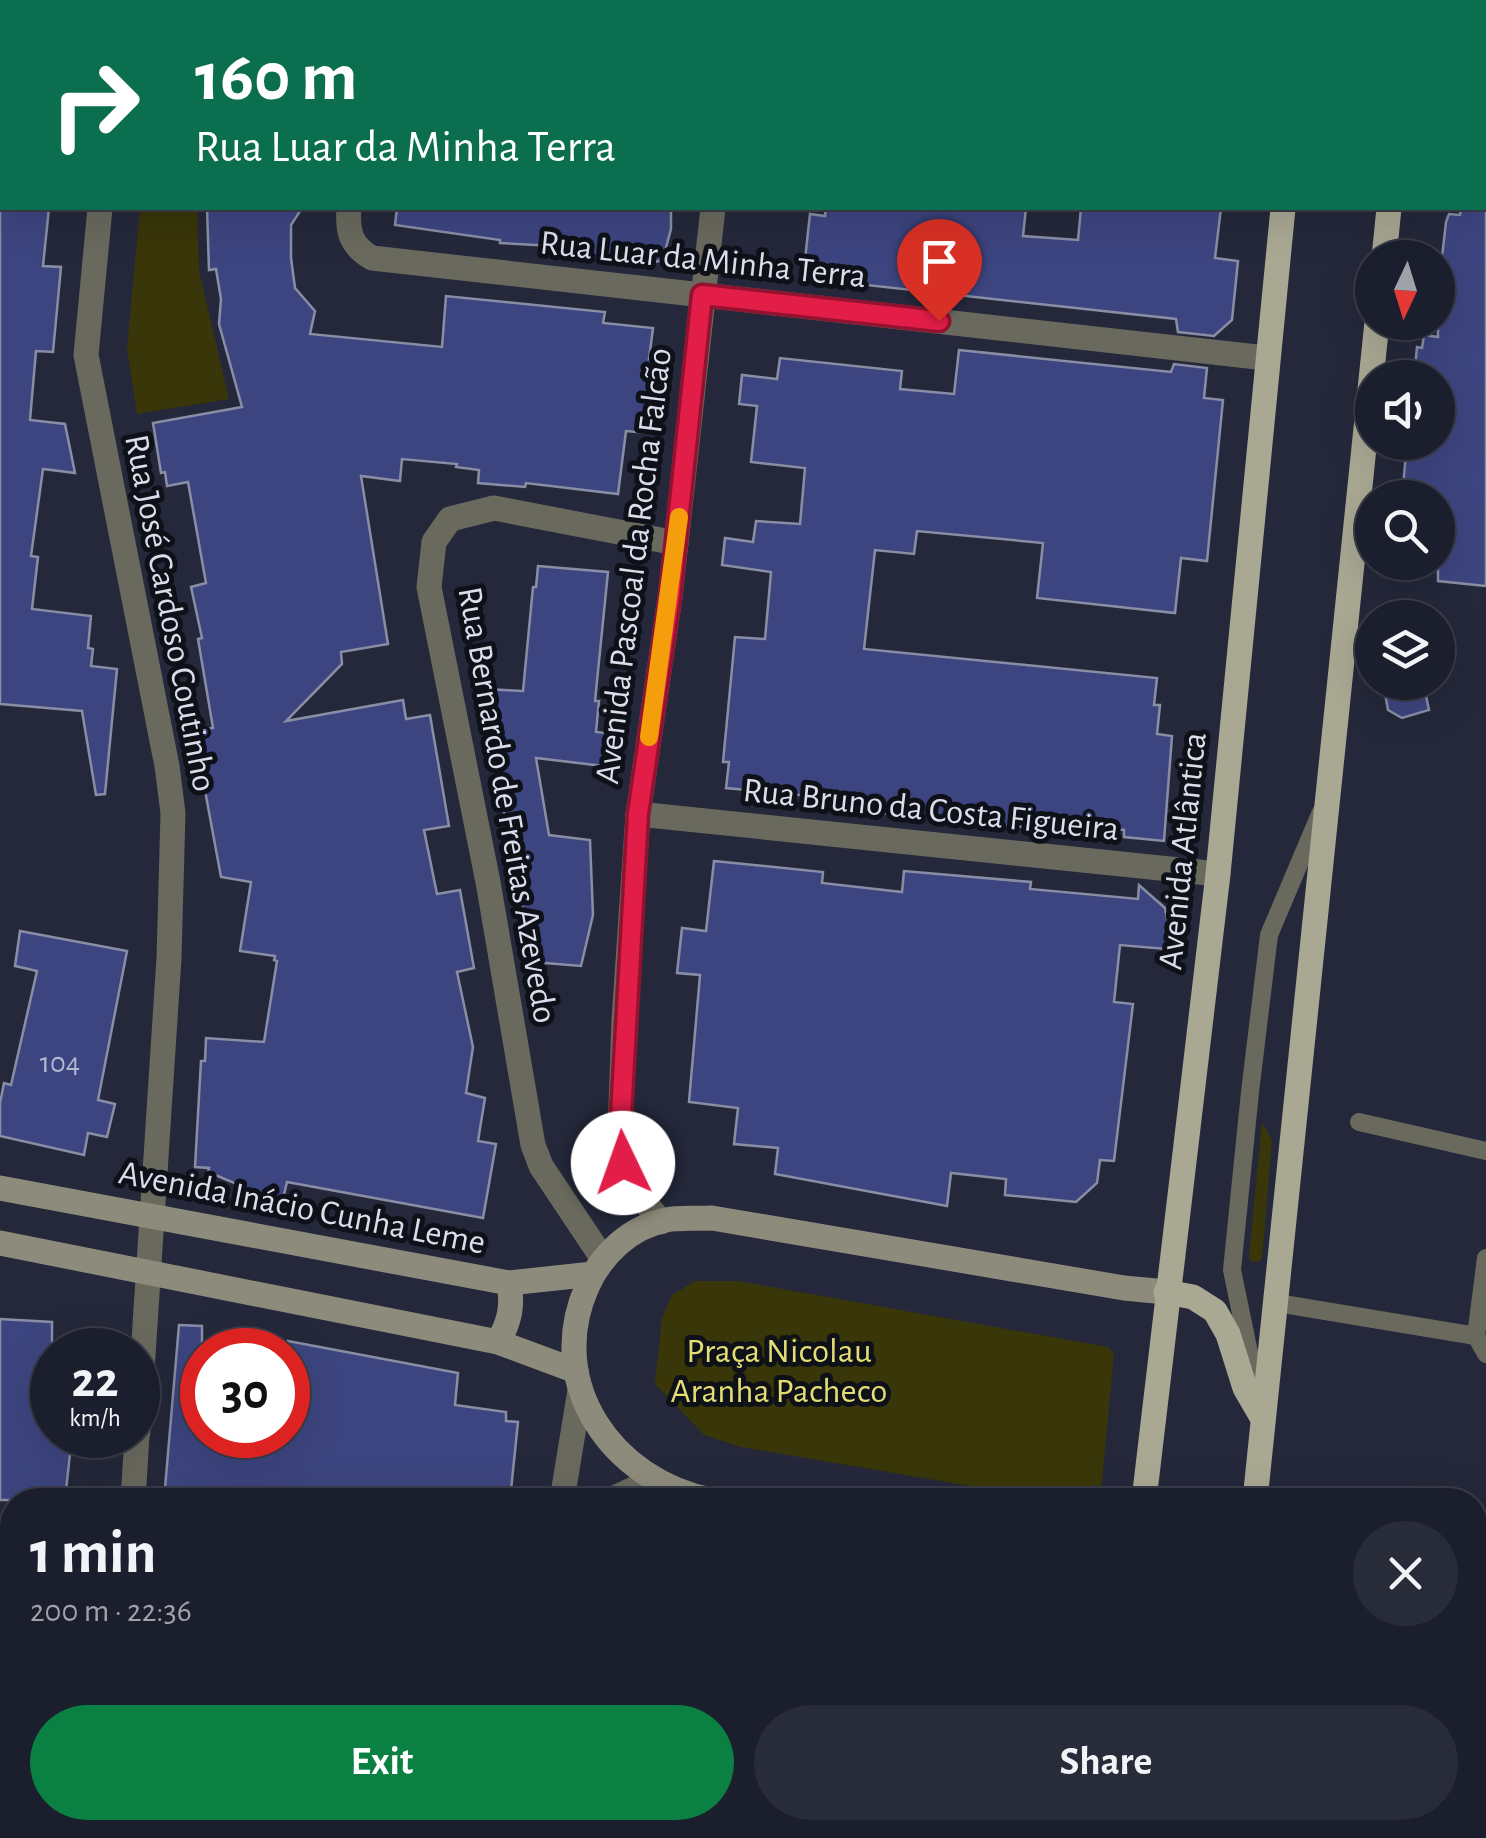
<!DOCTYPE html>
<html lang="en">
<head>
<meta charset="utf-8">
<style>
  body { margin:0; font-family:"Alegreya Sans",sans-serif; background:#282b38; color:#f1f3f6; height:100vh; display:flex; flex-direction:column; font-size:38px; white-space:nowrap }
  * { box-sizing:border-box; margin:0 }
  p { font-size:32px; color:#a0a2a9 }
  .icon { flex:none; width:55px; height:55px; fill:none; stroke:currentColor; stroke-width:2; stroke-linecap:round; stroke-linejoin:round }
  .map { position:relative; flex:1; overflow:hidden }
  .panel { position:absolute; left:0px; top:1488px; width:1488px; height:352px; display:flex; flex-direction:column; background:#1b1e2c; border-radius:40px 40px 0 0; box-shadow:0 10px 40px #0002,0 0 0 2px #393c48 }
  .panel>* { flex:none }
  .guide { position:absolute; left:0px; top:0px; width:1488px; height:210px; box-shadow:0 10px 40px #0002,0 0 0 2px #393c48; background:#0b6e4f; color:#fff; overflow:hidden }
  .needle { width:65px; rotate:184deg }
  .fabs { position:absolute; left:1355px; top:240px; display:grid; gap:20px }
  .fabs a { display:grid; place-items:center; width:100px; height:100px; border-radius:50%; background:#1b1e2c; box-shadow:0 10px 40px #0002,0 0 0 2px #393c48; font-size:50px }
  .speed { position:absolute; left:30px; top:1328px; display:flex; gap:20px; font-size:50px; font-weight:700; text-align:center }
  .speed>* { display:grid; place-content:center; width:130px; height:130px; border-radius:50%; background:#1b1e2c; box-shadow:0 10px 40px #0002,0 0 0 2px #393c48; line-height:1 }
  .speed small { font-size:25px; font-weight:400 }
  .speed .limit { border:15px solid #d22; background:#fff; color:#111 }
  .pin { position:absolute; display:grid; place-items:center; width:85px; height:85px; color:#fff; margin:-102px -42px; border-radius:50% 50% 50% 0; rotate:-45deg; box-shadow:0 0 10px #0007 }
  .pin .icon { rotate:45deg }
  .me { position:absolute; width:110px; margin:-55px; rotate:357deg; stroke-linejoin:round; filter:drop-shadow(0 0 8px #0008) }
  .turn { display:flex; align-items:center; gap:35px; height:210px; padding:0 30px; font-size:45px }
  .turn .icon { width:130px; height:130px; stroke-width:2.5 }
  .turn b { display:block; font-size:70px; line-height:85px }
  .round { display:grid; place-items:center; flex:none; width:105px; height:105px; border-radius:52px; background:#282b38 }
  .head { display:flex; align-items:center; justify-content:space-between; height:170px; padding:0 30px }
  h1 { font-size:60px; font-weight:700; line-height:75px }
  .cta { display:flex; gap:20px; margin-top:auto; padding:20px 30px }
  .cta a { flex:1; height:115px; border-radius:60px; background:#0b8043; color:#fff; font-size:40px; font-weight:700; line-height:115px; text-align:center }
  .cta a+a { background:#282b38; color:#f1f3f6 }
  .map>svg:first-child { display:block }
  .green { fill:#393609 }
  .building { fill:#3d4580; stroke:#898ea5; stroke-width:2.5 }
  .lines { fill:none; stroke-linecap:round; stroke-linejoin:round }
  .lane { stroke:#69695e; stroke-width:18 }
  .street { stroke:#69695e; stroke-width:25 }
  .secondary { stroke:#8d8c7c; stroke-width:25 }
  .primary { stroke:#a8a893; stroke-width:25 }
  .route-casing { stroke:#92132f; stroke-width:25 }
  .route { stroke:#e11d48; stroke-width:18 }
  .slow { stroke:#f59e0b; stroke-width:18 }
  .labels { text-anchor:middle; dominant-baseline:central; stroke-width:10; stroke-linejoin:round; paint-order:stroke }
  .number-label { font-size:30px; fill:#b4b8d0 }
  .street-label { font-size:35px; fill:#dbdeea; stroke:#0f1119 }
  .park-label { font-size:35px; fill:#e3de74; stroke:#0f1119 }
</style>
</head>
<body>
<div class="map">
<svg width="1486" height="1838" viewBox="0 0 1486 1838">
  <rect width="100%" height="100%" fill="#24283a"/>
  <!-- green -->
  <g class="green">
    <polygon points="140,208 197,208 199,271 229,399 137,414 127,348"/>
    <polygon points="1262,1122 1272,1140 1262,1259 1258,1262 1250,1261 1249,1256"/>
    <polygon points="695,1281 738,1281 1108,1347 1114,1354 1101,1492 1091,1500 1051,1500 741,1447 704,1435 655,1384 662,1317 672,1295"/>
  </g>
  <!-- building -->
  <g class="building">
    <polygon points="1486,157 1486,586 1438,581 1438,498 1402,498 1407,442 1438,442 1438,378 1414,378 1417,347 1422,348 1424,335 1438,337 1438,292 1446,222 1449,214 1460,215 1461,208 1485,208"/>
    <polygon points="0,208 49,208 43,266 61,267 53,352 36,351 30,420 65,424 75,473 43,469 31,556 38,557 32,609 91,616 88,648 93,649 91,666 117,669 105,794 96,795 82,711 0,704"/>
    <polygon points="207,208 302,208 291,225 291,258 295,288 315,311 310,334 442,347 446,296 605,312 603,323 653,328 649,359 656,360 648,433 626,431 618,494 526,483 525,487 478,483 479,470 456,467 457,464 402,459 400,481 361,476 388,644 341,652 342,664 286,721 403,700 406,719 430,715 449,826 424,830 437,894 460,890 474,968 457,972 473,1047 466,1093 485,1098 478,1141 496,1144 483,1218 287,1182 282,1203 208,1172 209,1168 195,1167 201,1061 205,1061 206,1038 264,1042 277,961 274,960 275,956 240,951 251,882 221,877 194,731 213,728 198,639 202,638 191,587 206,583 188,482 167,486 165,472 161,473 153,423 242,407 219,324 221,299 216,269 209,270"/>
    <polygon points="397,208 671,208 671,229 664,255 659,261 649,263 588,257 589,248 500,243 500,240 395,225"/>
    <polygon points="826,208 1026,208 1023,236 1078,240 1081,208 1221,208 1215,258 1238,261 1232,320 1214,336 1178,332 1176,319 803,278 810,214 825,216"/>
    <polygon points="959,350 1171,372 1174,364 1207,368 1204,398 1223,400 1207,561 1181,558 1175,613 1037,598 1043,543 917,531 914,554 875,550 864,649 1157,678 1154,705 1160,705 1157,734 1172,736 1164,841 1124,837 1124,830 1034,821 1034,828 892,814 879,813 879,804 875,802 726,788 729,762 723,762 735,637 765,639 771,572 722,565 725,538 753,542 756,521 800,524 805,468 751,462 757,406 739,404 742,375 777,379 780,358 902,371 900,389 954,394"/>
    <polygon points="538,566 608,572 595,701 599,701 596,732 616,734 612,767 536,758 549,835 590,840 593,915 581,966 533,962 522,908 524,866 513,865 483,689 523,691 533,587 536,587"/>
    <polygon points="1383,682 1423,682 1429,710 1402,718 1388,710"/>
    <polygon points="714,861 823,872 822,883 902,892 904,871 1031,882 1030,889 1138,899 1139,885 1165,908 1168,924 1166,949 1120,945 1114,1002 1133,1004 1114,1161 1100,1160 1097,1183 1076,1202 1005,1195 1006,1179 951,1173 947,1206 775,1174 778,1148 734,1144 738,1108 689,1102 700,975 677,973 682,928 706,931"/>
    <polygon points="20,931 127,951 98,1100 115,1104 107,1137 88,1133 84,1155 0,1136 0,1103 4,1083 11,1085 37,971 15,966"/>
    <polygon points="0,1319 52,1322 52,1435 72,1435 65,1500 0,1500"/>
    <polygon points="179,1325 202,1326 202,1435 288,1435 288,1341 458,1373 455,1405 506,1412 506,1421 518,1422 510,1500 164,1500"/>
  </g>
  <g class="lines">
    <!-- lane -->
    <g class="lane">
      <polyline points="1359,1122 1486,1151"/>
      <polyline points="1277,1303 1476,1336 1486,1258"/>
      <polyline points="1476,1336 1486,1354"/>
      <polyline points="1258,1396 1232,1270 1250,1092 1269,935 1321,812"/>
      <polyline points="1303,1838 1304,1828"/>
    </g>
    <!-- street -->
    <g class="street">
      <polyline points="64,2 79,0"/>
      <polyline points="123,2 123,0"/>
      <polyline points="367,2 368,0"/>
      <polyline points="737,2 737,0"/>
      <polyline points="0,13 2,13"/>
      <polyline points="100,208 86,355 167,766 173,813 169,958 138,1432"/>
      <path d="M349 208C347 232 351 246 372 258L1266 358"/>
      <polyline points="638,814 1218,874"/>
      <polyline points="661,1222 633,1187 623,1163 620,1133 624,1020 638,814 670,597 713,208"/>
      <polyline points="603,1259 541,1166 533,1145 488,882 429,587 434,542 450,519 494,508 676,543"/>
      <polyline points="133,1500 137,1435"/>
      <polyline points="562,1500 580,1390"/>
      <polyline points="610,1500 653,1480"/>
      <polyline points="110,1838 111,1828"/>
      <polyline points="535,1838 536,1828"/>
    </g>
    <!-- secondary -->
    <g class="secondary">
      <polyline points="0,1188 509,1283 593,1274"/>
      <polyline points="0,1243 498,1342 576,1371"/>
      <path d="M498 1342C510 1321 513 1306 509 1283"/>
      <path d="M711 1500C613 1481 544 1384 587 1287 601 1255 630 1227 666 1220 680 1217 697 1219 712 1218L1124 1288 1166 1292"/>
    </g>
    <!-- primary -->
    <g class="primary">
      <polyline points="1390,0 1391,2"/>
      <polyline points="1306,2 1306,0"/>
      <polyline points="1410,2 1411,0"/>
      <polyline points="1384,258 1389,208"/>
      <polyline points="1166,1292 1193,1297 1215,1311 1228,1334 1245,1388 1263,1419"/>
      <polyline points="1144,1500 1218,874 1283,208"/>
      <polyline points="1255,1500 1377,322"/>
      <polyline points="1110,1838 1111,1828"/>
      <polyline points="1220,1838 1221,1828"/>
    </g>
  </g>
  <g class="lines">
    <defs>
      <polyline id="route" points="623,1163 620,1133 638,814 670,597 702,295 939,321"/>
    </defs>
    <!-- route casing -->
    <use href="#route" class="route-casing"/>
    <!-- route -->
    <use href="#route" class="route"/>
    <!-- slow -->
    <polyline class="slow" points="649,737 679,517"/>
  </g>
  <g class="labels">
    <!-- number labels -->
    <g class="number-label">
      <text x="60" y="1063">104</text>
    </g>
    <!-- street labels -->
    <g class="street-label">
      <text transform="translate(703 260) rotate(6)">Rua Luar da Minha Terra</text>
      <text transform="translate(634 566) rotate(-83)">Avenida Pascoal da Rocha Falcão</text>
      <text transform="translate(170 613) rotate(79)">Rua José Cardoso Coutinho</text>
      <text transform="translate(507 805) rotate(80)">Rua Bernardo de Freitas Azevedo</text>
      <text transform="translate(931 810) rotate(6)">Rua Bruno da Costa Figueira</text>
      <text transform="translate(1183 851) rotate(-84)">Avenida Atlântica</text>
      <text transform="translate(302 1208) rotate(11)">Avenida Inácio Cunha Leme</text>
    </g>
    <!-- park labels -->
    <g class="park-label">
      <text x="779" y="1351">Praça Nicolau<tspan x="779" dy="40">Aranha Pacheco</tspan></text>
    </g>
  </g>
</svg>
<div class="fabs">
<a><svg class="needle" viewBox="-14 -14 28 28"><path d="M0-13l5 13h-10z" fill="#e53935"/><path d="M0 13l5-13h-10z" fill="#a0a2a9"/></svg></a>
<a><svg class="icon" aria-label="sound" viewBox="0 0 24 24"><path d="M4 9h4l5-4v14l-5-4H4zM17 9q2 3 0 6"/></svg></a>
<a><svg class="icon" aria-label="search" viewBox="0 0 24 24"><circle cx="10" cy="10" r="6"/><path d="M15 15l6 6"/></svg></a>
<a><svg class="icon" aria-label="layers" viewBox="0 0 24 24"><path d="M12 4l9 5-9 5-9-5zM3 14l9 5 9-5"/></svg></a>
</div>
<div class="speed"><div>22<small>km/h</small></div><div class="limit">30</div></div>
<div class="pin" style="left:939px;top:321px;background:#d93025"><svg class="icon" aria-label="arrive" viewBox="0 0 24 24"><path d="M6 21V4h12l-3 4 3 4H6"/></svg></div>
<svg class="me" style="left:623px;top:1163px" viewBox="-20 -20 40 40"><circle r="19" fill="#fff"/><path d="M0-13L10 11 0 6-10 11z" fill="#e11d48"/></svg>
<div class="guide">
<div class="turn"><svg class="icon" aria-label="right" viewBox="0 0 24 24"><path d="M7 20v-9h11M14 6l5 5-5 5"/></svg><div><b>160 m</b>Rua Luar da Minha Terra</div></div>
</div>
<section class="panel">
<div class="head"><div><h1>1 min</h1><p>200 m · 22:36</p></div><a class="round"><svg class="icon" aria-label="close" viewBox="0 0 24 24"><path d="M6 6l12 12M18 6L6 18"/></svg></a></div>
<div class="cta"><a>Exit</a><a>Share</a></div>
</section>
</div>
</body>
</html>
